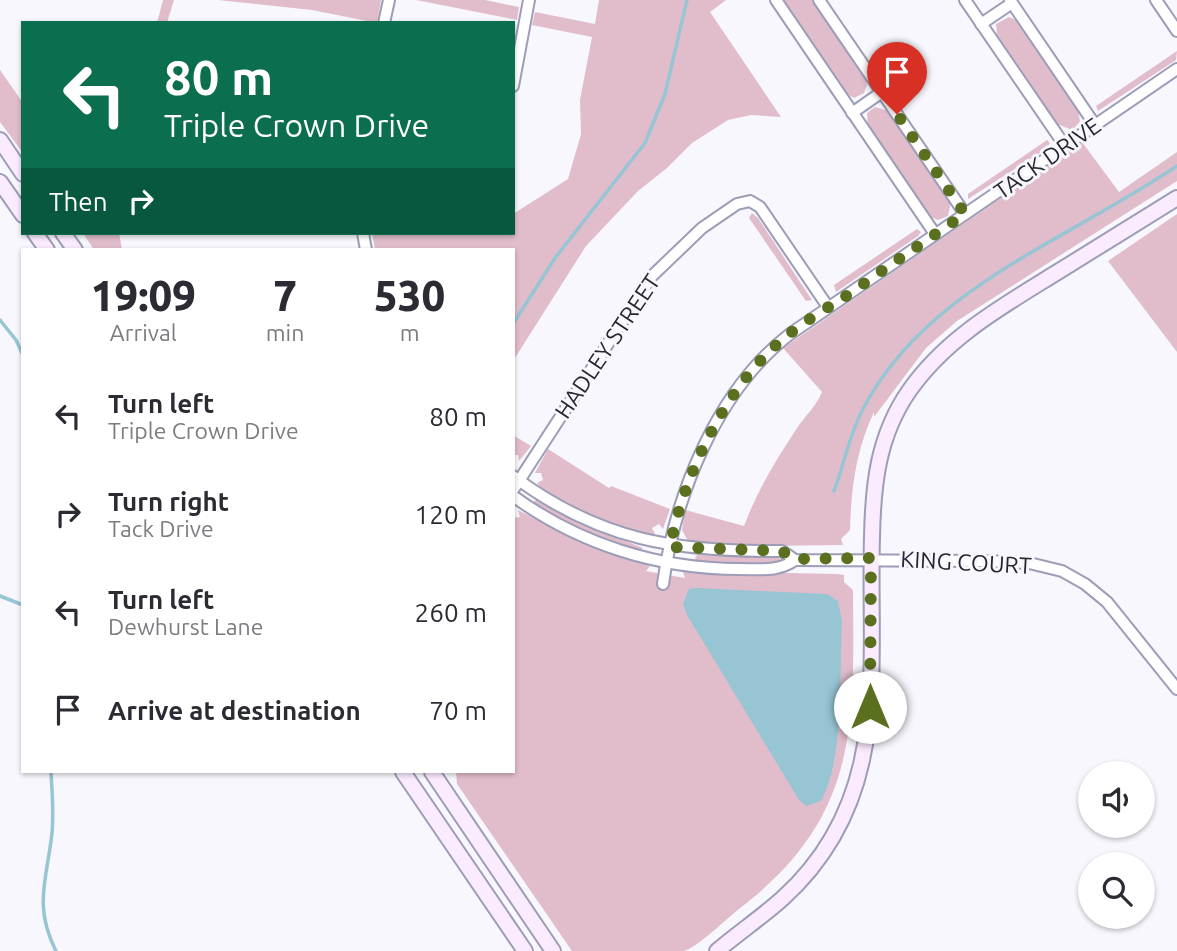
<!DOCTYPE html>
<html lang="en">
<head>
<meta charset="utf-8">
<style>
  body { margin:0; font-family:Ubuntu,sans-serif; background:#f7f7f7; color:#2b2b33; height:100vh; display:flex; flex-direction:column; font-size:26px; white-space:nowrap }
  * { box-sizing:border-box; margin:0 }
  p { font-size:23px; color:#7c7c81 }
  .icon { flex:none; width:38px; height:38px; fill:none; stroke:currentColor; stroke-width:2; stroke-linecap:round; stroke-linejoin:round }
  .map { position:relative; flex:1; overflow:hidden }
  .details { position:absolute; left:21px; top:248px; width:494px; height:525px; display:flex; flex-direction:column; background:#fff; border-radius:0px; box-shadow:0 2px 5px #0004 }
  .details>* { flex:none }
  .top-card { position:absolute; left:21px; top:21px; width:494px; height:214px; border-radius:0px; box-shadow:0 2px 5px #0004; background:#0b6e4f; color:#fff; overflow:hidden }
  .controls { position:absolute; left:1078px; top:761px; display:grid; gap:14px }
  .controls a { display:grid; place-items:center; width:77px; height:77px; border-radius:50%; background:#fff; box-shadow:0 2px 5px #0004; font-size:35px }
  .pin { position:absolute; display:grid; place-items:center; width:60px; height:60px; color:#fff; margin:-72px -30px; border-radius:50% 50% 50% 0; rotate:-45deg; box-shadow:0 0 7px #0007 }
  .pin .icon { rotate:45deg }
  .me { position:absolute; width:77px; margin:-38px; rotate:0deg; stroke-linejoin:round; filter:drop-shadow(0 0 5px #0008) }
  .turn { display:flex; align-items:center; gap:24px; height:147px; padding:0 28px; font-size:32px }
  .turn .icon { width:91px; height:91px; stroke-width:2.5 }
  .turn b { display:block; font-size:49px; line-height:60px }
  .then { display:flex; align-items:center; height:66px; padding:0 28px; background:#0003; gap:14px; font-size:26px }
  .eta { display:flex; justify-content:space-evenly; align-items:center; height:119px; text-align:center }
  .eta b { font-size:42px; font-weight:800; line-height:49px }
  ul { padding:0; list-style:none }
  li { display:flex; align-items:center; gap:21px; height:98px; padding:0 28px }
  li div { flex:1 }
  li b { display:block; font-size:26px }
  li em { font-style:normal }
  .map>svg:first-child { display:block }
  .green { fill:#e1bdcc }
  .water { fill:#97c5d4 }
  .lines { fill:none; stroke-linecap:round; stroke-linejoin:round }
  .stream { stroke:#97c5d4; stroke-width:3.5 }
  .street-casing { stroke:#9d9db8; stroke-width:14 }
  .secondary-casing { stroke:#9d9db8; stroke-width:18 }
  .street { stroke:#fff; stroke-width:10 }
  .secondary { stroke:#faebfe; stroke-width:14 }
  .route { stroke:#5b701f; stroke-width:12; stroke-dasharray:0 21.6 }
  .labels { text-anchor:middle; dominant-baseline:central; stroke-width:6; stroke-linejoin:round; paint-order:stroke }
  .street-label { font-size:23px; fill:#272732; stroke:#f7f7fd }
</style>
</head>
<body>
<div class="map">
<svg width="1177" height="951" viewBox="0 0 1177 951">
  <rect width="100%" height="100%" fill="#f7f7fd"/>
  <!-- green -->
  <g class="green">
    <polygon points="163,0 174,0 167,23 157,23"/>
    <polygon points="218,0 381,0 377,23 312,10"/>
    <polygon points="416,0 485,0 519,7 517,20"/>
    <polygon points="599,0 726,0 710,12 781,117 751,115 728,120 692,143 667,168 638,191 586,246 513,361 513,250 375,250 372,233 513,233 513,214 568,179 581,134 580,100 592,37 532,25 535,12 595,24"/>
    <polygon points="783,0 812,0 865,78 867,85 864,93 854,98 845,93"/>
    <polygon points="1009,17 1016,20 1078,110 1080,122 1072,130 1057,124 997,36 996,24"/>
    <polygon points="1177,51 1176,60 1098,111 1096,106"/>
    <polygon points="0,70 23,103 23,153 0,122"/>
    <polygon points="875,107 889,111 951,202 948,216 938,220 929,216 868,127 867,113"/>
    <polygon points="1047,140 1050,143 1046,149 968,199 968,194"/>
    <path d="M1082 142 1119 192 1177 152V181L957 321 926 348 874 417V412C856 450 851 488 850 530L841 539 843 545 756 546 688 541 682 530 685 510 744 526C757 491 776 460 797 428 805 416 817 405 822 392L783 348Z"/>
    <polygon points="752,213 758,218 812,300 806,301 749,218"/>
    <polygon points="1177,214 1177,352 1108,261"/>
    <polygon points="917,229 921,232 918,236 836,292 834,285"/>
    <polygon points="83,233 119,233 122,250 94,250"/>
    <polygon points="513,435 531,446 519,461 518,455 513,455"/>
    <path d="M548 449 609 488 611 486 670 509 663 529 659 524 652 528 655 534C631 538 552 502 537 483L543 480 541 473H535Z"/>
    <path d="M539 499 588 526 643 548 640 551C603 542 570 525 536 507L534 501Z"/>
    <path d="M518 510 584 543 650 566 646 571 685 578 683 572 686 571 837 574 844 575V582L853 590C854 727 859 817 739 909 726 919 698 947 684 951 676 951 665 951 657 951 629 951 600 951 572 951L457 784 456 772H513V518L520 517Z"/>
    <polygon points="697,555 779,557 781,561 778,564 698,562 695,558"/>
  </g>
  <!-- water -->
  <path class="water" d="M695 588 827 594 838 601 842 621C839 673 845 757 821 801L806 806 799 800 687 615 683 604 689 589Z"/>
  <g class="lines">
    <!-- stream -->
    <g class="stream">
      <polyline points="0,320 16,340 23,355"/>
      <polyline points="513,324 555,258 645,143 665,94 687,0"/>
      <path d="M834 491C844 465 849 436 862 411 923 289 1070 239 1177 166"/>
      <polyline points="23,554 23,590"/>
      <polyline points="0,596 23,605"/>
      <path d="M51 772C52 792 54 812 52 833 47 879 33 906 56 951"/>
    </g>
    <defs>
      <g id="street">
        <polyline points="776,0 935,234"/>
        <polyline points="819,0 965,214"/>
        <polyline points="965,0 1065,146"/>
        <polyline points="1010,0 1095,125"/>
        <polyline points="1156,0 1177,31"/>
        <polyline points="384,23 389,0"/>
        <polyline points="981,24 1012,3"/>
        <polyline points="513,86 529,0"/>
        <polyline points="852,113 882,92"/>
        <polyline points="363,233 366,250"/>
        <path d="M513 476C600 541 677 552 782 551L795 560 985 561 1029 563 1062 571 1085 584 1107 602 1177 689"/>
        <polyline points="513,490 652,276 702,228 737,204 750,201 760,207 828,307"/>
        <path d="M513 496C579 544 658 569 739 569 760 569 778 572 795 560"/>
        <path d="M663 584C675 495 717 390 790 334L1177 69"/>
      </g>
      <g id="secondary">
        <polyline points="0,140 23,174"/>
        <polyline points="0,182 23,215"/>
        <polyline points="35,233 47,250"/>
        <polyline points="63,233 75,250"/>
        <polyline points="403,772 525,951"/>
        <polyline points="432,772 553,951"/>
        <path d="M717 951C738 933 762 917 783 898 893 798 868 669 872 537 873 484 878 436 909 391 946 338 1001 307 1056 273 1096 248 1137 223 1177 198"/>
      </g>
    </defs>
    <!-- street casing -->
    <use href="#street" class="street-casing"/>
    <!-- secondary casing -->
    <use href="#secondary" class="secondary-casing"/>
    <!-- street -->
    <use href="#street" class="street"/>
    <!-- secondary -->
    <use href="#secondary" class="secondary"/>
  </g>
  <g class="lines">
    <!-- route -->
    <path class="route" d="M870 707 871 558 795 559 782 551 670 547C683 479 721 397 772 349 793 328 821 312 846 296 886 268 925 241 965 214L897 114"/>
  </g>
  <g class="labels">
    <!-- street labels -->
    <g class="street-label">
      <text transform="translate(1047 158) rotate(-35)">TACK DRIVE</text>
      <text transform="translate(607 346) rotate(-56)">HADLEY STREET</text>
      <text transform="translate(966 562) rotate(3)">KING COURT</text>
    </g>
  </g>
</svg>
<div class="controls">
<a><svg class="icon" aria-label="sound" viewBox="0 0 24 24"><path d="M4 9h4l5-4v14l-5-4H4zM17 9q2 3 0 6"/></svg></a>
<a><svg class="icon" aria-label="search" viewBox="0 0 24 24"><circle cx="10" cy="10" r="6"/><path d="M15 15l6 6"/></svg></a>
</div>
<div class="pin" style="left:897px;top:114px;background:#d93025"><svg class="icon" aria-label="arrive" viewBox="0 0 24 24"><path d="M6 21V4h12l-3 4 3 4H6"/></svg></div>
<svg class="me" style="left:870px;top:707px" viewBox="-20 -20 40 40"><circle r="19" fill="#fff"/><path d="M0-13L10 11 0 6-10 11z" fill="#5b701f"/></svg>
<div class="top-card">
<div class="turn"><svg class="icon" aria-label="left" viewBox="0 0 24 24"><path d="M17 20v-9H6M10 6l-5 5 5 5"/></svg><div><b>80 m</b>Triple Crown Drive</div></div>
<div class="then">Then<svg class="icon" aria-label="right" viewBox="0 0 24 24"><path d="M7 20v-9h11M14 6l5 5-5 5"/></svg></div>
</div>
<section class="details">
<div class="eta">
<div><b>19:09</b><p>Arrival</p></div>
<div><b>7</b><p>min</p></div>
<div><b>530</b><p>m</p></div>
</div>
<ul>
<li><svg class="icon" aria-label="left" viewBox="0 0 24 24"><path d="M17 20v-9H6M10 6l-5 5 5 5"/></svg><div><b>Turn left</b><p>Triple Crown Drive</p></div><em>80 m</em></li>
<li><svg class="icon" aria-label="right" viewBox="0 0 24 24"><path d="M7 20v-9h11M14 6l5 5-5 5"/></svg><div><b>Turn right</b><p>Tack Drive</p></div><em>120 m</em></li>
<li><svg class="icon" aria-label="left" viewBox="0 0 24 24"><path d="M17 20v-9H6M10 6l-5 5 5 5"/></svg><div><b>Turn left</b><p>Dewhurst Lane</p></div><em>260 m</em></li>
<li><svg class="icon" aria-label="arrive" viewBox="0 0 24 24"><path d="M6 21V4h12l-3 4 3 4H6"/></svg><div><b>Arrive at destination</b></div><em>70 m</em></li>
</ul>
</section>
</div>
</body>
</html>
